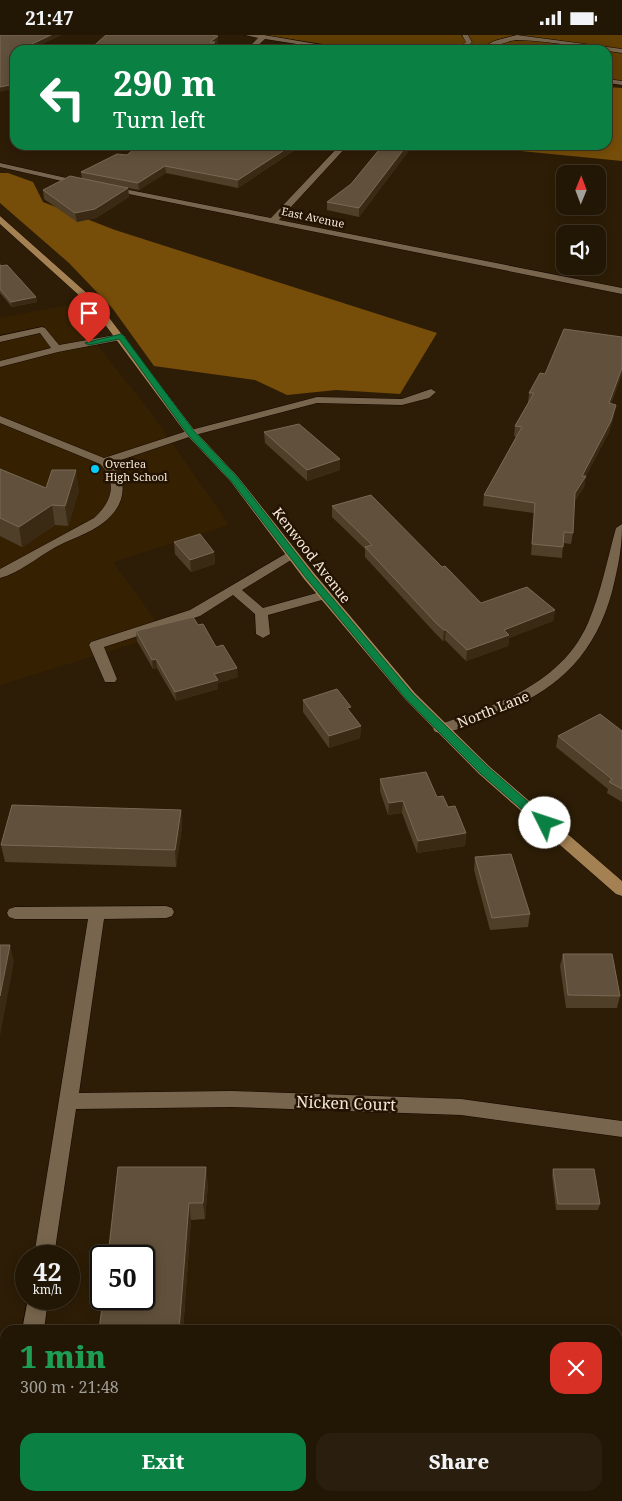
<!DOCTYPE html>
<html lang="en">
<head>
<meta charset="utf-8">
<style>
  body { margin:0; font-family:"Noto Serif",serif; background:#2a1f0e; color:#f1f3f6; height:100vh; display:flex; flex-direction:column; font-size:19px; white-space:nowrap }
  * { box-sizing:border-box; margin:0 }
  p { font-size:16px; color:#a29f9a }
  .icon { flex:none; width:28px; height:28px; fill:none; stroke:currentColor; stroke-width:2; stroke-linecap:round; stroke-linejoin:round }
  .map { position:relative; flex:1; overflow:hidden }
  .drawer { position:absolute; left:0px; top:1290px; width:622px; height:176px; display:flex; flex-direction:column; background:#221604; border-radius:15px 15px 0 0; box-shadow:0 2px 12px #0003,0 0 0 1px #3f3526 }
  .drawer>* { flex:none }
  .top-card { position:absolute; left:10px; top:10px; width:602px; height:105px; border-radius:15px; box-shadow:0 2px 12px #0003,0 0 0 1px #3f3526; background:#0b8043; color:#fff; overflow:hidden }
  .needle { width:32px; rotate:1deg }
  .buttons { position:absolute; left:556px; top:130px; display:grid; gap:10px }
  .buttons a { display:grid; place-items:center; width:50px; height:50px; border-radius:10px; background:#221604; box-shadow:0 2px 12px #0003,0 0 0 1px #3f3526; font-size:25px }
  .speed { position:absolute; left:15px; top:1210px; display:flex; gap:10px; font-size:25px; font-weight:700; text-align:center }
  .speed>* { display:grid; place-content:center; width:65px; height:65px; border-radius:50%; background:#221604; box-shadow:0 2px 12px #0003,0 0 0 1px #3f3526; line-height:1 }
  .speed small { font-size:12px; font-weight:400 }
  .speed .limit { border:2px solid #111; border-radius:8px; background:#fff; color:#111 }
  .pin { position:absolute; display:grid; place-items:center; width:42px; height:42px; color:#fff; margin:-51px -21px; border-radius:50% 50% 50% 0; rotate:-45deg; box-shadow:0 0 5px #0007 }
  .pin .icon { rotate:45deg }
  .me { position:absolute; width:55px; margin:-28px; rotate:311deg; stroke-linejoin:round; filter:drop-shadow(0 0 4px #0008) }
  .turn { display:flex; align-items:center; gap:18px; height:105px; padding:0 20px; font-size:22px }
  .turn .icon { width:65px; height:65px; stroke-width:2.5 }
  .turn b { display:block; font-size:35px; line-height:42px }
  .round { display:grid; place-items:center; flex:none; width:52px; height:52px; border-radius:15px; background:#2a1f0e }
  .summary { display:flex; align-items:center; justify-content:space-between; height:85px; padding:0 20px }
  h1 { font-size:30px; font-weight:800; line-height:38px; color:#1e9e55 }
  .button { display:flex; gap:10px; margin-top:auto; padding:10px 20px }
  .button a { flex:1; height:58px; border-radius:15px; background:#0b8043; color:#fff; font-size:20px; font-weight:800; line-height:58px; text-align:center }
  .button a+a { background:#2a1f0e; color:#f1f3f6 }
  .status { display:flex; justify-content:space-between; align-items:center; height:35px; padding:0 25px; background:#221604; direction:ltr }
  .status svg { height:14px; fill:currentColor }
  .map>svg:first-child { display:block }
  .built { fill:#352102 }
  .green { fill:#603e04 }
  .forest { fill:#774e09 }
  .lines { fill:none; stroke-linecap:round; stroke-linejoin:round }
  .minor-casing { stroke:#150600; stroke-width:1 }
  .major-casing { stroke:#150600; stroke-width:1 }
  .minor { fill:#78654d; fill-rule:evenodd }
  .major { fill:#a48153; fill-rule:evenodd }
  .wall { fill:#4f3f28 }
  .shaded-wall { fill:#3a2a13 }
  .building { fill:#61513c; stroke:#786955 }
  .route { fill:#0b8043; stroke:#07532c }
  .poi-dot { fill:#07cbf9; stroke:#231300; stroke-width:2 }
  .labels { text-anchor:middle; dominant-baseline:central; stroke-width:5; stroke-linejoin:round; paint-order:stroke }
  .far-street-label { font-size:11px; fill:#f4e9db; stroke:#231300 }
  .far-poi-label { font-size:11px; fill:#f4e9db; stroke:#231300; text-anchor:start }
  .street-label { font-size:14px; fill:#f4e9db; stroke:#231300 }
  .near-street-label { font-size:16px; fill:#f4e9db; stroke:#231300 }
</style>
</head>
<body>
<div class="status"><b>21:47</b><svg viewBox="0 0 49 12"><path d="M0 12V9h3v3zM5 12V6h3v6zM10 12V3h3v9zM15 12V0h3v12zM26 1h20v11H26zM47 4h2v5h-2z"/></svg></div>
<div class="map">
<svg width="622" height="1466" viewBox="0 0 622 1466">
  <rect width="100%" height="100%" fill="#2d1d06"/>
  <!-- built -->
  <polygon class="built" points="69,270 81,290 151,378 229,490 113,527 165,599 0,650 0,283"/>
  <!-- green -->
  <polygon class="green" points="263,0 622,0 622,46 608,44 608,15 364,15"/>
  <!-- forest -->
  <g class="forest">
    <polygon points="608,52 622,53 622,126 461,110 608,110"/>
    <polygon points="0,138 8,138 33,147 43,167 115,195 437,298 400,359 336,355 287,360 255,345 154,331 113,274 69,228 0,168"/>
  </g>
  <g class="lines">
    <defs>
      <g id="minor">
        <polygon points="245,0 264,0 351,15 335,15 265,4 253,15 246,15 258,3"/>
        <polygon points="462,0 468,0 472,7 464,15 457,15 466,7"/>
        <path d="M517 0 622 14V18C591 14 552 6 519 5 504 5 493 15 479 15L494 6Z"/>
        <polygon points="608,44 622,46 622,50 608,48"/>
        <polygon points="340,110 348,110 279,185 622,253 622,259 109,155 105,153 109,151 271,183"/>
        <polygon points="0,128 84,147 88,149 84,151 0,132"/>
        <polygon points="42,292 45,293 59,310 121,299 126,302 121,305 58,317 0,332 0,326 51,313 40,298 0,307 0,301"/>
        <path d="M431 354 436 357 429 363 402 370 317 368 195 400 112 428C130 449 124 472 103 488 89 499 70 504 54 513 38 522 19 538 0 543V534L94 483C112 467 118 447 100 429L0 388V381L104 423 187 396 317 362 402 364Z"/>
        <path d="M622 489C622 515 618 532 612 557 593 626 551 660 486 683 473 688 447 701 435 697L433 694 435 691C494 671 561 650 588 588 601 558 607 525 616 493Z"/>
        <polygon points="292,515 298,519 296,522 242,555 263,573 324,556 330,560 329,563 268,580 270,599 263,603 256,599 255,579 233,560 200,581 104,612 117,644 115,647 105,647 89,610 91,607 190,575"/>
        <polygon points="166,871 172,873 174,877 172,881 166,883 104,884 79,1058 231,1056 461,1064 622,1086 622,1102 461,1080 231,1072 76,1074 54,1221 34,1221 88,884 15,884 9,882 7,878 9,874 15,872"/>
        <polygon points="28,1264 48,1264 44,1295 22,1295"/>
      </g>
      <polygon id="major" points="0,181 98,268 195,396 239,443 314,538 415,658 489,731 622,846 622,861 616,859 479,739 405,664 304,544 231,447 187,400 92,272 0,189"/>
    </defs>
    <!-- minor casing -->
    <use href="#minor" class="minor-casing"/>
    <!-- major casing -->
    <use href="#major" class="major-casing"/>
    <!-- minor -->
    <use href="#minor" class="minor"/>
    <!-- major -->
    <use href="#major" class="major"/>
  </g>
  <!-- wall -->
  <g class="wall">
    <polygon points="383,110 420,110 419,111 413,110 359,182 327,175 327,167 351,149"/>
    <polygon points="295,115 238,153 166,138 139,155 128,153 129,162 96,183 77,187 44,164 43,155 82,144 81,137 127,120"/>
    <polygon points="0,228 2,231 36,262 37,267 12,272 0,258"/>
    <polygon points="622,302 622,339 611,369 614,380 609,397 586,441 584,452 574,467 573,498 571,509 563,508 562,523 531,520 534,478 483,471 484,460 516,402 514,401 515,391 528,368 529,358 545,339"/>
    <polygon points="264,397 340,435 307,446 265,408"/>
    <polygon points="0,434 46,453 79,455 68,491 55,490 22,512 0,501"/>
    <polygon points="332,471 442,532 481,568 555,575 553,586 509,603 508,611 466,626 445,605 443,606 435,598 365,522 365,514 332,482"/>
    <polygon points="174,507 214,517 215,529 191,537 175,519"/>
    <polygon points="198,590 216,612 238,642 218,648 218,654 176,666 157,633 153,634 137,606 136,596"/>
    <polygon points="303,665 351,678 361,691 360,703 329,713 303,677"/>
    <polygon points="622,696 622,767 607,758 608,754 556,712 558,701"/>
    <polygon points="380,744 437,762 448,772 466,798 465,811 417,818 402,778 388,780 380,756"/>
    <polygon points="181,775 182,792 176,832 5,827 1,810"/>
    <polygon points="475,822 530,879 528,892 490,895 474,835"/>
    <polygon points="563,919 620,961 617,973 566,973 560,931"/>
    <polygon points="553,1134 600,1169 598,1175 556,1175 552,1140"/>
    <polygon points="208,1149 205,1184 191,1185 183,1295 99,1295 108,1221"/>
  </g>
  <!-- shaded-wall -->
  <g class="shaded-wall">
    <polygon points="51,0 62,0 30,15 19,15"/>
    <polygon points="218,1 218,8 215,10 215,15 205,15 210,7"/>
    <polygon points="15,49 15,54 0,57 0,52"/>
    <polygon points="292,110 295,110 295,115 238,153 238,145"/>
    <polygon points="407,110 413,110 359,182 359,173"/>
    <polygon points="165,131 166,138 139,155 138,148"/>
    <polygon points="128,153 129,162 96,183 77,187 75,178"/>
    <polygon points="36,262 37,267 12,272 11,267"/>
    <polygon points="622,333 622,339 607,379 609,368"/>
    <polygon points="616,370 614,380 609,397 585,443 586,441 584,452 573,469 575,458 582,441"/>
    <polygon points="340,424 340,435 307,446 307,435"/>
    <polygon points="76,435 79,455 68,491 65,471"/>
    <polygon points="52,470 55,490 22,512 19,492"/>
    <polygon points="214,517 215,529 191,537 190,525"/>
    <polygon points="555,575 553,586 509,603 508,611 466,626 467,615 504,595"/>
    <polygon points="444,595 446,595 445,605 443,606"/>
    <polygon points="156,624 157,633 153,634 152,625"/>
    <polygon points="237,633 238,642 218,648 218,654 176,666 175,657 214,639"/>
    <polygon points="361,691 360,703 329,713 329,701"/>
    <polygon points="403,766 402,778 388,780 389,768"/>
    <polygon points="181,775 182,792 176,832 175,815"/>
    <polygon points="466,798 465,811 417,818 418,806"/>
    <polygon points="10,910 14,927 0,1001 0,961"/>
    <polygon points="206,1132 208,1149 205,1184 203,1168"/>
    <polygon points="189,1168 191,1185 183,1295 179,1295"/>
  </g>
  <!-- building -->
  <g class="building">
    <polygon points="0,0 51,0 19,15 15,15 15,49 0,52"/>
    <polygon points="106,0 210,0 218,1 210,7 215,7 205,15 89,15"/>
    <polygon points="139,110 292,110 238,145 165,131 138,148 81,137 117,119 127,120"/>
    <polygon points="383,110 407,110 359,173 327,167 351,149"/>
    <polygon points="70,141 128,153 95,174 75,178 43,155"/>
    <polygon points="7,230 36,262 11,267 0,254 0,231"/>
    <polygon points="564,294 622,302 622,333 609,368 616,370 611,386 582,441 586,441 575,458 573,498 564,497 563,512 532,509 535,468 484,460 522,392 515,391 534,358 529,358 540,338 545,339"/>
    <polygon points="299,389 340,424 307,435 264,397"/>
    <polygon points="0,434 46,453 52,435 76,435 65,471 52,470 19,492 0,483"/>
    <polygon points="371,460 442,532 445,531 481,568 527,552 555,575 504,595 509,600 467,615 446,595 444,595 436,588 365,512 372,510 332,471"/>
    <polygon points="200,499 214,517 190,525 174,507"/>
    <polygon points="193,582 198,590 203,589 216,612 223,610 237,633 214,639 218,645 175,657 156,624 152,625 136,596"/>
    <polygon points="337,654 351,672 347,673 361,691 329,701 303,665"/>
    <polygon points="600,679 622,696 622,754 609,747 612,744 558,701"/>
    <polygon points="426,737 437,762 443,761 448,772 455,771 466,798 418,806 403,766 389,768 380,744"/>
    <polygon points="12,770 181,775 175,815 1,810"/>
    <polygon points="511,819 530,879 492,883 475,822"/>
    <polygon points="0,910 10,910 0,961"/>
    <polygon points="563,919 612,919 620,961 568,960"/>
    <polygon points="118,1132 206,1132 203,1168 189,1168 179,1295 99,1295 103,1264 144,1264 144,1221 108,1221"/>
    <polygon points="553,1134 594,1134 600,1169 558,1169"/>
  </g>
  <!-- route -->
  <polygon class="route" points="121,299 123,300 194,396 238,443 312,539 413,659 488,732 549,785 551,788 549,791 541,791 480,738 406,664 306,543 232,447 188,400 119,304 89,310 85,308"/>
  <!-- markers -->
  <circle class="poi-dot" cx="95" cy="434" r="5"/>
  <g class="labels">
    <!-- far-street labels -->
    <g class="far-street-label">
      <text transform="translate(313 182) rotate(12)">East Avenue</text>
    </g>
    <!-- far-poi labels -->
    <g class="far-poi-label">
      <text x="105" y="428">Overlea<tspan x="105" dy="13">High School</tspan></text>
    </g>
    <!-- street labels -->
    <g class="street-label">
      <text transform="translate(312 520) rotate(52)">Kenwood Avenue</text>
      <text transform="translate(493 674) rotate(-22)">North Lane</text>
    </g>
    <!-- near-street labels -->
    <g class="near-street-label">
      <text transform="translate(346 1068) rotate(2)">Nicken Court</text>
    </g>
  </g>
</svg>
<div class="buttons">
<a><svg class="needle" viewBox="-14 -14 28 28"><path d="M0-13l5 13h-10z" fill="#e53935"/><path d="M0 13l5-13h-10z" fill="#a29f9a"/></svg></a>
<a><svg class="icon" aria-label="sound" viewBox="0 0 24 24"><path d="M4 9h4l5-4v14l-5-4H4zM17 9q2 3 0 6"/></svg></a>
</div>
<div class="speed"><div>42<small>km/h</small></div><div class="limit">50</div></div>
<div class="pin" style="left:89px;top:308px;background:#d93025"><svg class="icon" aria-label="arrive" viewBox="0 0 24 24"><path d="M6 21V4h12l-3 4 3 4H6"/></svg></div>
<svg class="me" style="left:545px;top:788px" viewBox="-20 -20 40 40"><circle r="19" fill="#fff"/><path d="M0-13L10 11 0 6-10 11z" fill="#0b8043"/></svg>
<div class="top-card">
<div class="turn"><svg class="icon" aria-label="left" viewBox="0 0 24 24"><path d="M17 20v-9H6M10 6l-5 5 5 5"/></svg><div><b>290 m</b>Turn left</div></div>
</div>
<section class="drawer">
<div class="summary"><div><h1>1 min</h1><p>300 m · 21:48</p></div><a class="round" style="background:#d93025;color:#fff"><svg class="icon" aria-label="close" viewBox="0 0 24 24"><path d="M6 6l12 12M18 6L6 18"/></svg></a></div>
<div class="button"><a>Exit</a><a>Share</a></div>
</section>
</div>
</body>
</html>
